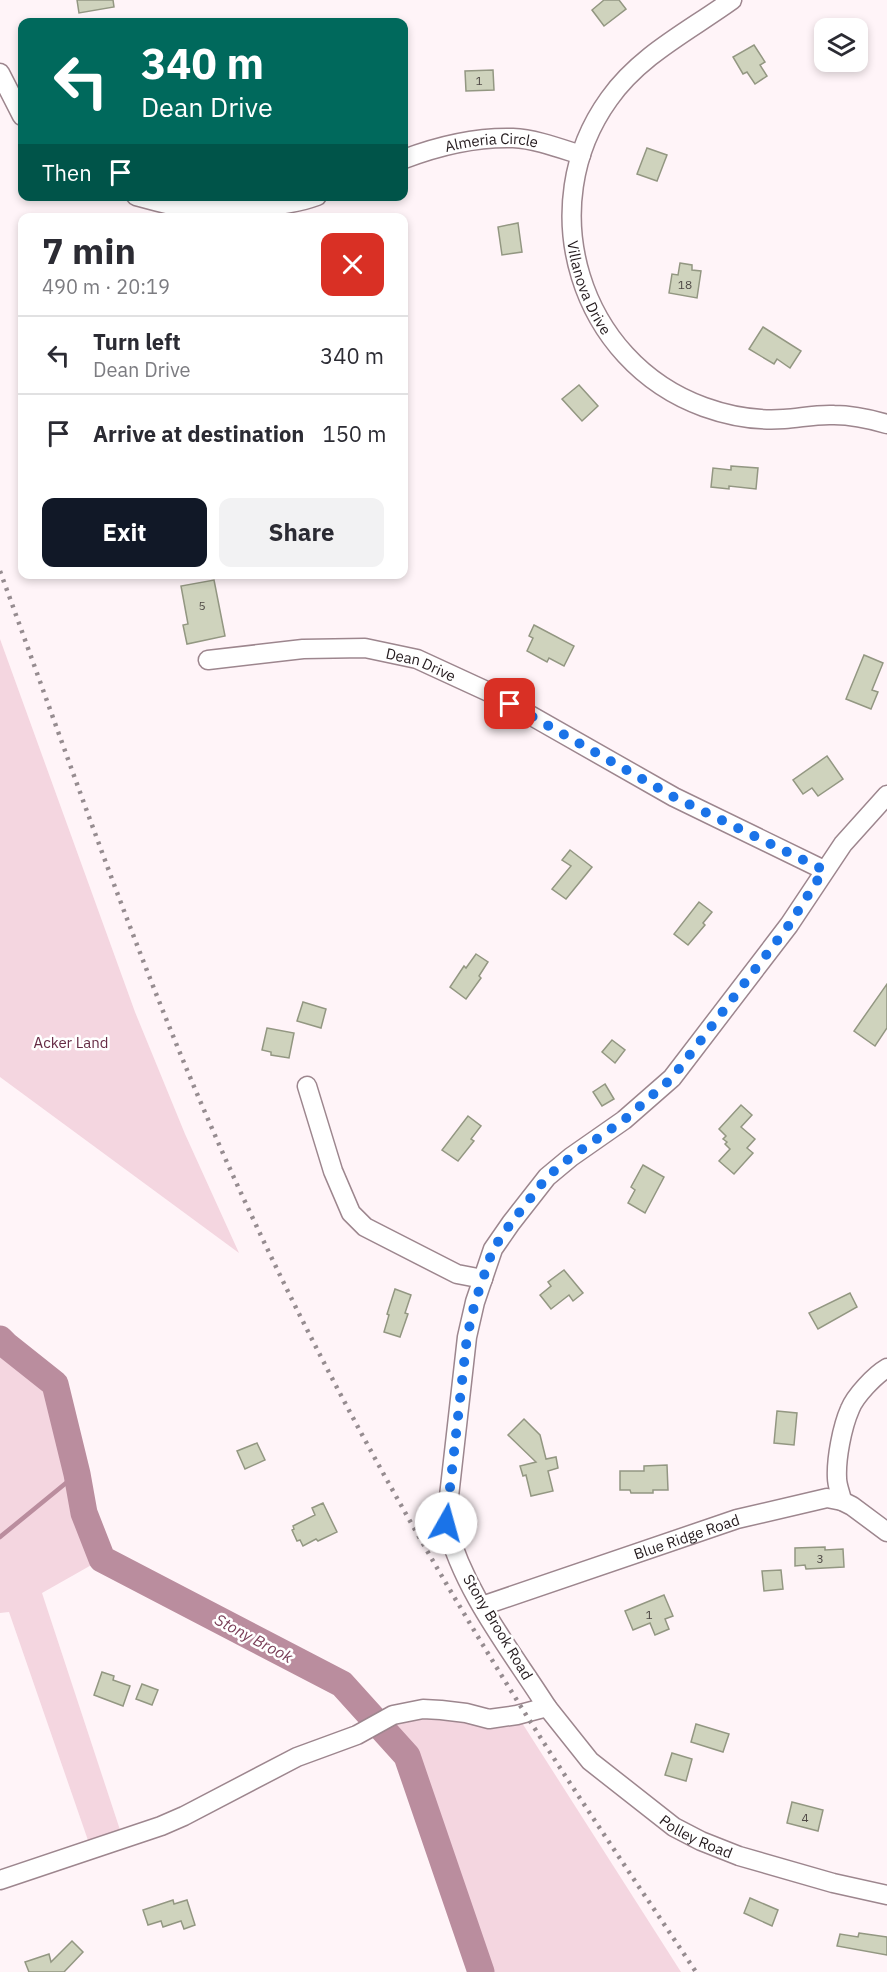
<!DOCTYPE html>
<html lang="en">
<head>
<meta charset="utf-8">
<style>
  body { margin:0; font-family:"IBM Plex Sans",sans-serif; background:#f2f2f3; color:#2b2b33; height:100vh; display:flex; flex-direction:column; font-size:22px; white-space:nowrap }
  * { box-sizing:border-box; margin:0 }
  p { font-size:20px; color:#7c7c81 }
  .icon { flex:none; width:33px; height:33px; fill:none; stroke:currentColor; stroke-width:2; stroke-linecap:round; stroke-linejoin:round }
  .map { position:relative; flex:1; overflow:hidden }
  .sheet { position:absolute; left:18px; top:213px; width:390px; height:366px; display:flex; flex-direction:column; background:#fff; border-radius:12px; box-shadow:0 3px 9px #0003 }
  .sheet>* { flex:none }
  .hud { position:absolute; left:18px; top:18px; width:390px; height:183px; border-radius:12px; box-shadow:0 3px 9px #0003; background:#00695c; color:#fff; overflow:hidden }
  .tools { position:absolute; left:814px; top:18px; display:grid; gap:12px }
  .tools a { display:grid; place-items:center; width:54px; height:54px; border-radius:12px; background:#fff; box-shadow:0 3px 9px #0003; font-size:30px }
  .pin { position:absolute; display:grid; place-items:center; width:51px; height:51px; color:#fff; margin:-26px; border-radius:12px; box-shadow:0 3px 9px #0006 }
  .me { position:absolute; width:66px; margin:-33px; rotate:7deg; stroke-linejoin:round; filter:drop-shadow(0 0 4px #0008) }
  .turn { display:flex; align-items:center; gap:21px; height:126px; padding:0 24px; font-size:27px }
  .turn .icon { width:78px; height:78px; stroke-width:2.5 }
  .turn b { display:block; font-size:42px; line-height:51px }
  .then { display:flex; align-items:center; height:57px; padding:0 24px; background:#0003; gap:12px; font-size:22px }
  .round { display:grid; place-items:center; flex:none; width:63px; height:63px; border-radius:12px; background:#f2f2f3 }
  .headline { display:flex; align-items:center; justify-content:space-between; height:102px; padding:0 24px }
  h1 { font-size:36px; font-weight:700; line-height:45px }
  .cta { display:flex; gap:12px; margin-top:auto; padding:12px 24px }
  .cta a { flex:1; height:69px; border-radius:12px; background:#111827; color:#fff; font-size:24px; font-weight:700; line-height:69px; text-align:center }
  .cta a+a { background:#f2f2f3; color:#2b2b33 }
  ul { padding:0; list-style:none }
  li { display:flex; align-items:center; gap:18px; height:78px; padding:0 24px; border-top:2px solid #e1e1e2 }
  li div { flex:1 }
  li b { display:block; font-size:22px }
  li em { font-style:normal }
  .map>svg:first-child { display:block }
  .green { fill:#f4d6e0 }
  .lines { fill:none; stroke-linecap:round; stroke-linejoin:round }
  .stream { stroke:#ba8d9e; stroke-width:4.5 }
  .river { stroke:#ba8d9e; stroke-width:27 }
  .building { fill:#cfd3bd; stroke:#939782; stroke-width:1.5 }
  .minor-casing { stroke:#9d868e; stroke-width:21 }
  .minor { stroke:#fff; stroke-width:18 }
  .rail { stroke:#968c90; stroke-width:4.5; stroke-dasharray:3 6; stroke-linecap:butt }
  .route { stroke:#1a73e8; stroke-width:10; stroke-dasharray:0 18 }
  .labels { text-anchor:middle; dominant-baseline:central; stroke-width:5; stroke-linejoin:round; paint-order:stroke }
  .number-label { font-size:12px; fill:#4f4946 }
  .street-label { font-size:15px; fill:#241b1e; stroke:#fff }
  .park-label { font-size:15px; fill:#662c45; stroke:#fff }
  .water-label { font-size:16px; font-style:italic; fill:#7a3e57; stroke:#fff }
</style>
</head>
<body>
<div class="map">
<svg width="887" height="1972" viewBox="0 0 887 1972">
  <rect width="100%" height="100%" fill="#fff4f8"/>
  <!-- green -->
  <g class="green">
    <polygon points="0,639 135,1012 185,1134 239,1253 0,1077"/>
    <polygon points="0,1339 6,1345 55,1384 77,1474 102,1559 42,1593 123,1839 91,1849 9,1612 0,1613"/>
    <polygon points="393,1715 517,1715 681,1972 481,1972"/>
  </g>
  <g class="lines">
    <!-- stream -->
    <polyline class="stream" points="0,1537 77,1474"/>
    <!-- river -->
    <polyline class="river" points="0,1339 6,1345 55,1384 77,1474 84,1513 102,1559 342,1684 407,1756 481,1972"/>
  </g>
  <!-- building -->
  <g class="building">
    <polygon points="77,0 113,0 114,7 79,13"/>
    <polygon points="604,0 619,0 626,9 604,26 592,10"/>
    <polygon points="754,45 765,62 760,65 767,76 755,84 747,72 743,74 733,57"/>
    <polygon points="493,70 494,90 466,91 465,71"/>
    <polygon points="647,148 667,155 657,181 637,174"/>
    <polygon points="518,223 522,252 502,255 498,227"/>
    <polygon points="680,263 692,265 692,270 701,271 697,298 669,293 672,274 678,275"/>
    <polygon points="763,327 801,351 790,368 777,359 774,364 749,349"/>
    <polygon points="579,385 598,406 582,421 562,399"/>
    <polygon points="731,466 758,468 756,489 729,486 729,489 711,487 713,468 731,470"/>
    <polygon points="214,580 225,636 187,644 183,625 188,624 181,586"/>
    <polygon points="534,625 574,646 564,666 549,658 547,662 527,651 533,638 529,636"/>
    <polygon points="864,655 883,663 872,690 878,692 871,709 846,699"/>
    <polygon points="827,756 843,779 818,796 812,788 803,794 793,780"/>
    <polygon points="570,850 592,867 566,899 552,889 571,866 562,860"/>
    <polygon points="699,902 712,912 703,923 705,925 688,945 674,934"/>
    <polygon points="476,954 488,962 479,976 481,978 466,999 450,987 464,966 466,968"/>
    <polygon points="887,984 887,1028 875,1046 854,1031"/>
    <polygon points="303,1002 326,1009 321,1028 297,1021"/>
    <polygon points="267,1028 294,1033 289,1058 271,1055 271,1052 262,1050"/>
    <polygon points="612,1040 625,1050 615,1063 602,1052"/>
    <polygon points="605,1084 614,1099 602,1106 593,1092"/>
    <polygon points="741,1105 752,1115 741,1127 755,1139 747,1148 753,1153 734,1174 719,1161 730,1149 725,1144 727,1142 723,1139 726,1136 719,1129"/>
    <polygon points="468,1116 481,1126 471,1139 474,1141 458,1161 442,1150"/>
    <polygon points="643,1165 664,1177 645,1213 628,1203 635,1190 631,1187"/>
    <polygon points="564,1270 583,1293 573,1301 569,1295 551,1309 540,1295 551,1286 548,1282"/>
    <polygon points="395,1289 411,1295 405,1313 408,1314 400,1337 384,1332 389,1315 387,1314"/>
    <polygon points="850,1293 857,1307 818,1329 809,1313"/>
    <polygon points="777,1411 797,1413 794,1445 774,1443"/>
    <polygon points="524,1419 540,1435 546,1459 556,1457 558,1468 548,1471 553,1491 531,1496 526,1475 523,1476 520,1466 536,1462 508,1435"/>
    <polygon points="257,1443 265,1460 245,1469 237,1451"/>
    <polygon points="667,1465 668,1490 653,1490 653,1493 631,1493 630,1490 620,1490 620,1471 644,1471 644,1466"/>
    <polygon points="323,1503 337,1532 318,1541 316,1539 303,1546 300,1540 297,1541 292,1530 294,1529 293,1526 315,1515 312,1508"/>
    <polygon points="825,1547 825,1550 843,1549 844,1567 806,1569 805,1565 795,1566 795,1548"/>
    <polygon points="781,1570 783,1589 764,1591 762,1571"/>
    <polygon points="664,1595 673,1616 665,1619 669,1629 655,1635 650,1623 633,1630 625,1611"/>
    <polygon points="102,1672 114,1676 113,1680 130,1686 123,1706 94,1695"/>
    <polygon points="142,1684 158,1690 152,1705 136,1699"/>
    <polygon points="696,1724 729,1734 723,1752 691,1742"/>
    <polygon points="672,1753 692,1759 686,1781 665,1775"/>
    <polygon points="792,1802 823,1810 818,1831 787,1823"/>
    <polygon points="750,1898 778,1910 772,1926 744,1913"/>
    <polygon points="173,1900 174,1904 187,1900 195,1925 184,1929 181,1921 163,1927 161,1921 148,1925 143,1910"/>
    <polygon points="859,1933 887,1937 887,1955 837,1946 840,1934 858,1937"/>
    <polygon points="72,1941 83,1952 64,1972 29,1972 25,1962 49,1954 51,1962"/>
  </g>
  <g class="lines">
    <defs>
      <g id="minor">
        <path id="s1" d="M732 0C689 31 640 55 609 99 532 206 579 362 704 407 729 416 757 421 784 419 800 418 817 414 834 415 852 415 870 419 887 424"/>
        <polyline points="0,73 22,116"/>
        <path id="s2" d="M404 159C438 146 476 137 513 138 535 139 559 148 581 155"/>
        <path d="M136 196C151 200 167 205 182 207 216 213 284 208 317 196"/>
        <path id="s3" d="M208 660 303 649 365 648 417 659 493 694 674 797 824 870"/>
        <polyline points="307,1086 333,1171 351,1213 365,1227 457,1274 483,1279"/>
        <path d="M842 1501C841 1494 837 1486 837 1478 836 1459 842 1427 850 1409 855 1396 875 1375 887 1368"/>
        <path id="s4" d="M482 1606 737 1519 827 1498 842 1501 852 1506 887 1532"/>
        <path id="s5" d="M547 1707 590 1761 674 1827 701 1841 739 1856 833 1883 887 1895"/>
        <path d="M0 1880 161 1826 184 1816 297 1757 357 1735 393 1715 423 1709 441 1710 466 1713 489 1719 517 1715 547 1707C510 1649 463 1591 446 1523L467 1337 475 1302 493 1249 511 1223 547 1177 571 1157 624 1120 672 1078 789 925 843 844 887 795"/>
      </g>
    </defs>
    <!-- minor casing -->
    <use href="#minor" class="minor-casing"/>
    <!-- minor -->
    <use href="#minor" class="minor"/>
    <!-- rail -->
    <path class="rail" d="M0 571C80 790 155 1013 256 1225 333 1389 422 1548 518 1702 575 1793 636 1882 696 1972"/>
  </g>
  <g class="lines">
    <!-- route -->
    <polyline class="route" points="446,1523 467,1337 475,1302 493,1249 511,1223 547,1177 571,1157 624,1120 672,1078 789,925 824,870 674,797 510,704"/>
  </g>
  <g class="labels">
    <!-- number labels -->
    <g class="number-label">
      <text x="479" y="80">1</text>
      <text x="685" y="284">18</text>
      <text x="202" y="605">5</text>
      <text x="820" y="1558">3</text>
      <text x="649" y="1614">1</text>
      <text x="805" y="1817">4</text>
    </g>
    <!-- street labels -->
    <g class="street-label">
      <text stroke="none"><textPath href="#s2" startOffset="90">Almeria Circle</textPath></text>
      <text stroke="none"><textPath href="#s1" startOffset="358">Villanova Drive</textPath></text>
      <text stroke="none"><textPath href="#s3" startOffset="216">Dean Drive</textPath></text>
      <text stroke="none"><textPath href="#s4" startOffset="216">Blue Ridge Road</textPath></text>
      <text transform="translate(498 1627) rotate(59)">Stony Brook Road</text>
      <text stroke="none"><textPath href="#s5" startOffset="200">Polley Road</textPath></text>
    </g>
    <!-- park labels -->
    <g class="park-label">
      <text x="71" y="1042">Acker Land</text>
    </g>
    <!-- water labels -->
    <g class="water-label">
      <text transform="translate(254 1638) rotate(28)">Stony Brook</text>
    </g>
  </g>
</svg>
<div class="tools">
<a><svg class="icon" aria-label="layers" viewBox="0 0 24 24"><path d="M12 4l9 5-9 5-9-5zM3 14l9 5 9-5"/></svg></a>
</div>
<div class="pin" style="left:510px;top:704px;background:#d93025"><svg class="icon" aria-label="arrive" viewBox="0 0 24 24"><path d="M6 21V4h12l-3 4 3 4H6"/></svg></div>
<svg class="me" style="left:446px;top:1523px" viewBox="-20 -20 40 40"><circle r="19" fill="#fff"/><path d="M0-13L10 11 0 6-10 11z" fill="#1a73e8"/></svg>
<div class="hud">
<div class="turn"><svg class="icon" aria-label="left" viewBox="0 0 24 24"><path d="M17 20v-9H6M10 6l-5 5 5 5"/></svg><div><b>340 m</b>Dean Drive</div></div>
<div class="then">Then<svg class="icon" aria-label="arrive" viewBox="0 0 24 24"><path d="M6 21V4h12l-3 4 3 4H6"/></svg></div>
</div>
<section class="sheet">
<div class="headline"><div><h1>7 min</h1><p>490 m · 20:19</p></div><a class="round" style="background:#d93025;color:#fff"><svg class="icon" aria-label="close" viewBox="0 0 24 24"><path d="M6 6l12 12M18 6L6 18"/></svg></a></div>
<ul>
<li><svg class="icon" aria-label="left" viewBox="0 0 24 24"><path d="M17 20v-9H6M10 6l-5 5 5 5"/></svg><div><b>Turn left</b><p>Dean Drive</p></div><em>340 m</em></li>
<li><svg class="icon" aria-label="arrive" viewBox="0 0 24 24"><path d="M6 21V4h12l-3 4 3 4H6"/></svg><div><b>Arrive at destination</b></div><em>150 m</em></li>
</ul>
<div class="cta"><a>Exit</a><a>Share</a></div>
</section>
</div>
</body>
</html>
